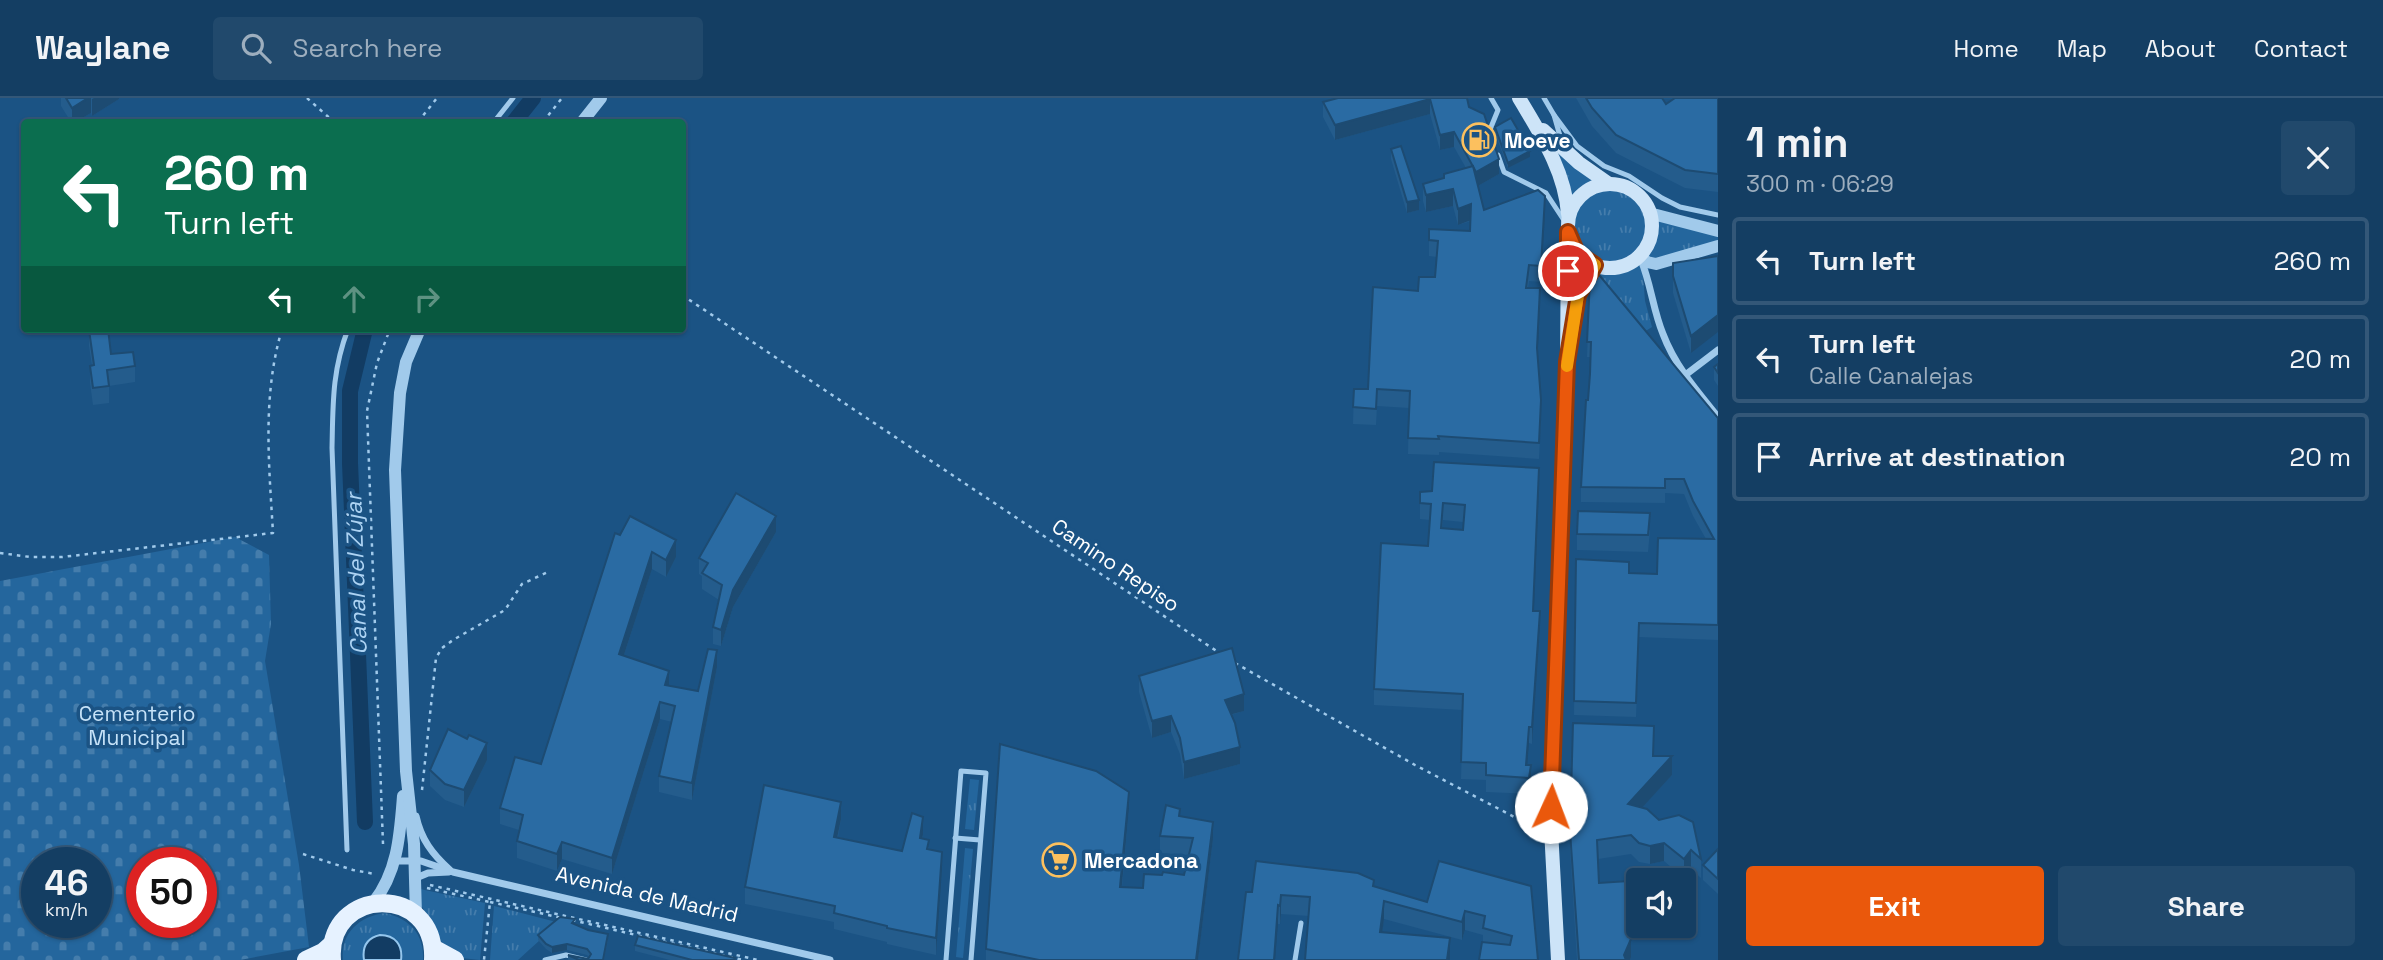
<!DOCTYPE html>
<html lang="en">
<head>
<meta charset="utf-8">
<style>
  body { margin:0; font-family:"Space Grotesk",sans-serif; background:#21496c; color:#f1f3f6; height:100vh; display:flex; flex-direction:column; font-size:26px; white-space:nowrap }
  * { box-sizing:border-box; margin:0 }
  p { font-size:23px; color:#9daebe }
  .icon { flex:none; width:38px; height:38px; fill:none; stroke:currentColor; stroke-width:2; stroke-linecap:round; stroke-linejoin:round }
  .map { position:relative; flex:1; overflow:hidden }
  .drawer { display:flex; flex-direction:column; background:#143e63; width:665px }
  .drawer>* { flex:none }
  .banner { position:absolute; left:21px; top:21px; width:665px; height:214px; border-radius:7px; box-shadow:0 2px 5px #0004,0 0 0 2px #335778; background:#0b6e4f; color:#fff; overflow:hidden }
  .controls { position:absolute; left:1626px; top:770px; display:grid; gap:14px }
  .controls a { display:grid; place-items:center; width:70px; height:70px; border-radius:7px; background:#143e63; box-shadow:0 2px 5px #0004,0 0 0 2px #335778; font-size:35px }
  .speed { position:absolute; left:21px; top:749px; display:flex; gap:14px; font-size:35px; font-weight:700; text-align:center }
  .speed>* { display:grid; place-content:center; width:91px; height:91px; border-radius:50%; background:#143e63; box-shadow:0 2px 5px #0004,0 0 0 2px #335778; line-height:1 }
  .speed small { font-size:18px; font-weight:400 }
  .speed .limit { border:10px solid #d22; background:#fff; color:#111 }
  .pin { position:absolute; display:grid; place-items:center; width:60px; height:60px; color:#fff; margin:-30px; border:4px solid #fff; border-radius:50%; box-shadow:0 2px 7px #0007 }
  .me { position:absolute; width:77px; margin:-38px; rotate:2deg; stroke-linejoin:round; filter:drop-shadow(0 0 5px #0008) }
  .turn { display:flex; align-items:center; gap:24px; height:147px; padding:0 28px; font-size:32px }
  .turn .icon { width:91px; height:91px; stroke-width:2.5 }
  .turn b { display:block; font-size:49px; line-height:60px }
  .lanes { display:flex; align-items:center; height:66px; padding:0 28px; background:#0003; justify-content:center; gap:35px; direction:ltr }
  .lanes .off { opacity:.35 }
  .round { display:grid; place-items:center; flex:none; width:74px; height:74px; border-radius:7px; background:#21496c }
  .overview { display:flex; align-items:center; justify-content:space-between; height:119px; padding:0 28px }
  h1 { font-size:42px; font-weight:700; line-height:52px }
  .cta { display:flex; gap:14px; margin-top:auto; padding:14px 28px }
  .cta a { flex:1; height:80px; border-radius:7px; background:#ea580c; color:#fff; font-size:28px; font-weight:700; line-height:80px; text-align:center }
  .cta a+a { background:#21496c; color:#f1f3f6 }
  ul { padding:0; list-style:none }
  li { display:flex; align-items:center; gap:21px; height:88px; margin:0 14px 10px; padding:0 14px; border:4px solid #335778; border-radius:7px }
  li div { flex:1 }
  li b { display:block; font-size:26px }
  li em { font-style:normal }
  header { display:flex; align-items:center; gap:42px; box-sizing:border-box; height:98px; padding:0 35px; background:#143e63; border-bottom:2px solid #335778 }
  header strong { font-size:33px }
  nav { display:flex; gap:38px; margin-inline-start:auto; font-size:24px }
  .search { width:490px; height:63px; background:#21496c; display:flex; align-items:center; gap:18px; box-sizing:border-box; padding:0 24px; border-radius:7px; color:#9daebe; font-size:26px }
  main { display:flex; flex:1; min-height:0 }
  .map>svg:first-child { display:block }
  .grass { fill:url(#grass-tufts) }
  .cemetery { fill:url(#cemetery-stones); fill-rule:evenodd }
  .water { fill:#123c63; stroke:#94c6ed; stroke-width:2 }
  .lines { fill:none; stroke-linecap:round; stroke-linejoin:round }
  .canal { stroke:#123c63; stroke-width:16 }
  .path { stroke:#a1caeb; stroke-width:2.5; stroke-dasharray:3.5 5; stroke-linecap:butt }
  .service { stroke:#a1caeb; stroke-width:5 }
  .minor { stroke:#a1caeb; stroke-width:7 }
  .tertiary { stroke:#a1caeb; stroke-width:12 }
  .secondary { stroke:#cde4f8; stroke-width:14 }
  .primary { stroke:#e6f2ff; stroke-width:18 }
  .wall { fill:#245c8c; fill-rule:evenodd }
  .shaded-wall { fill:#1d4b72 }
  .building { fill:#2a6ba3; stroke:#1d4b72; stroke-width:2; fill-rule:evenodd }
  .route-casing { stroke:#983908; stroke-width:18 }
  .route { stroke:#ea580c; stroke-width:12 }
  .slow { stroke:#f59e0b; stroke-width:12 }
  .labels { text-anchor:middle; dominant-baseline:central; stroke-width:7; stroke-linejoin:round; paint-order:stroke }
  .poi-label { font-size:21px; font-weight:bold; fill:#fff; stroke:#1b5384; text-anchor:start }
  .street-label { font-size:21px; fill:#fff; stroke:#1b5384 }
  .park-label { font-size:21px; fill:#c6e2f8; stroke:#1b5384 }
  .water-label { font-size:23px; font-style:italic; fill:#add3f3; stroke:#1b5384 }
</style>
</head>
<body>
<header>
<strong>Waylane</strong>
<div class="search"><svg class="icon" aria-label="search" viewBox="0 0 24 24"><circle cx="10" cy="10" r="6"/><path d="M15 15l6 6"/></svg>Search here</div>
<nav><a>Home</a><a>Map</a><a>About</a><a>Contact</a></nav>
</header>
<main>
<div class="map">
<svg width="1718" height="862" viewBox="0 0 1718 862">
  <defs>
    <pattern id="grass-tufts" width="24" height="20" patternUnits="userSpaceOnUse" patternTransform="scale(1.75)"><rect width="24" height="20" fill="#24669d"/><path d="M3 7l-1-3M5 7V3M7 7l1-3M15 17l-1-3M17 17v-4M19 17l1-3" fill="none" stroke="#457dac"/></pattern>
    <pattern id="cemetery-stones" width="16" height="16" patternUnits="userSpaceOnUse" patternTransform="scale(1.75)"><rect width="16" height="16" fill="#24669d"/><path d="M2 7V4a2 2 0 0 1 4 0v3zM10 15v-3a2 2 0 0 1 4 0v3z" fill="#457dac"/></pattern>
  </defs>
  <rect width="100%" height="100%" fill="#1b5384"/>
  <!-- grass -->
  <g class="grass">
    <path d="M1535 25 1609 86C1629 88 1641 97 1649 115L1718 133V148L1655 166 1643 177 1645 203 1652 229 1639 237 1596 187 1595 167C1576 157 1568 143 1568 121Z"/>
    <polygon points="970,681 979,682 974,732 965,731"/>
    <polygon points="965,750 973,751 963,860 956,859"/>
    <polygon points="420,791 485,805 480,862 462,860 440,843 433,825 420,806"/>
    <path d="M494 808 560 825C545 837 532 849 518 862H490Z"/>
    <path d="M385 815C410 821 424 836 423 862H343C340 835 360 818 385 815Z"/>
  </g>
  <!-- cemetery -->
  <path class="cemetery" d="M235 439 269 457 271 526 265 563 299 767 309 849 240 862H0V483ZM37 765H96V824H37ZM142 765H201V824H142Z"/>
  <!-- water -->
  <path class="water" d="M380 837C395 837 403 847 401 862H364C362 849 367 840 380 837Z"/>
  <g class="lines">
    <!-- canal -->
    <g class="canal">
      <polyline points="514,24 533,0"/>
      <polyline points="365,231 350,293 350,365 365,724"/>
    </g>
    <!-- path -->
    <g class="path">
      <polyline points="307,0 334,24"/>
      <polyline points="418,24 437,0"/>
      <polyline points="543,24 562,0"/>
      <polyline points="682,197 1221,556"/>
      <path d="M0 455 30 459H62L273 435C269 366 262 298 282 231"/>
      <polyline points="1235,565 1415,667 1522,723 1537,728"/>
      <polyline points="422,692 436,560 442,550 453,542 505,512 522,486 548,474"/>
      <polyline points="383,746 367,313 377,265 390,231"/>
      <polyline points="303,756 353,772 375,776"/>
      <polyline points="430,787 758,862"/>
      <polyline points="427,790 490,804 484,862"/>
      <polyline points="490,804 562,820"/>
      <polyline points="572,822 743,862"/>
    </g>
    <!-- service -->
    <g class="service">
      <polyline points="1544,0 1554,17 1562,45"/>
      <polyline points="1554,17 1577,48 1604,68 1629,78 1662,100 1680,109 1718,117"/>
      <polyline points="494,24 513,0"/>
      <polyline points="1491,38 1489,34 1498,12 1491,0"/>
      <polyline points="1498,57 1504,74 1546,95 1569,130"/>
      <polyline points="955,740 980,742"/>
      <path d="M347 752 332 350C333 306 332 273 348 231"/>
      <polyline points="545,862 566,857 586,862"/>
      <polyline points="946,862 961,673 986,675 971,862"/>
      <polyline points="1295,862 1301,825"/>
    </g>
    <!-- minor -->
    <g class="minor">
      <path d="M1641 162C1651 186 1653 212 1663 236 1675 268 1697 293 1718 319"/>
      <polyline points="1684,278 1718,252"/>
      <path d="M416 718C421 741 432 756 450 772"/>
      <polyline points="395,763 421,763 453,774 830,862"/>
      <polyline points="416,780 428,775 449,774"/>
    </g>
    <!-- tertiary -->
    <g class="tertiary">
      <polyline points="582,24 601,0"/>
      <polyline points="1649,115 1718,133"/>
      <polyline points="1639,157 1647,164 1656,166 1718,148"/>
      <path d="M373 805C398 774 400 736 403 698"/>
      <polyline points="416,817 414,746 406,673 395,372 400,295 406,264 420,231"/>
    </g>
    <!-- secondary -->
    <g class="secondary">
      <path d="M1519 0C1541 37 1565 73 1568 116"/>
      <polyline points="1543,32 1579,65 1609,86"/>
      <circle cx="1610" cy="128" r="42"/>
      <polyline points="1575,218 1578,197 1595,168"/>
      <polyline points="1558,862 1551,731 1567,264 1568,134"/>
    </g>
    <!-- primary -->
    <g class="primary">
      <polyline points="433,850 455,862"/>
      <polyline points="306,862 323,854 332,846"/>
      <path d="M332 862C326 788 437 785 433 862"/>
    </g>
  </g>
  <!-- wall -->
  <g class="wall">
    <polygon points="61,0 119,0 119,1 92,18 91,15 75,24 71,24 61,8"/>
    <polygon points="1467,0 1469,9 1499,76 1478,88 1484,112 1545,115 1541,184 1529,183 1528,190 1540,207 1537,257 1541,318 1539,361 1439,354 1439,357 1408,356 1409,310 1377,308 1376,327 1353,326 1354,291 1368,291 1418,193 1435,179 1437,159 1429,158 1429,131 1470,133 1471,123 1458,127 1453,108 1426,114 1423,103 1423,86 1444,80 1444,76 1466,70 1454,49 1440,52 1430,16 1335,42 1323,19 1323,4"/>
    <polygon points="1576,0 1662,0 1666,6 1718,0 1718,94 1685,90 1616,55 1592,28"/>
    <polygon points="1495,29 1530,59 1508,70 1495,35"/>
    <polygon points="1391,51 1419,112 1407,115 1391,61"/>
    <polygon points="1718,158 1691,255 1673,195 1673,165"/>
    <polygon points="1590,181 1718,320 1718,542 1639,539 1636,619 1574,617 1576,461 1629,475 1657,476 1706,441 1693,418 1684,396 1665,395 1665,405 1581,404 1581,389 1591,259 1587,259"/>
    <polygon points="89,232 111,256 135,268 135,284 109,288 109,305 93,307 90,285 90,268 92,268 89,248"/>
    <polygon points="1718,266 1718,288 1714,282 1714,269"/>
    <path d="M1539 386 1533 513 1540 530 1532 646 1529 645 1527 667 1531 684 1529 696 1486 694V682L1461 681 1463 612 1374 607V591L1428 448 1430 422 1420 421V394ZM1443 422 1463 424V432L1442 430Z"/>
    <polygon points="1650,432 1648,454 1577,452 1577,436"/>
    <polygon points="776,434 733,509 721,548 713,546 713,529 719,502 702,491 702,478 699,476 699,460"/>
    <polygon points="615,435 676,459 666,479 652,471 624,557 669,588 698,593 717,569 692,702 659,694 659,678 672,624 660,621 612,776 562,761 557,773 517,760 517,743 519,732 500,726 500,710 541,666"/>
    <polygon points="1139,578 1244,613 1231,617 1240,666 1184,681 1180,656 1171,634 1152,640 1139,594"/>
    <polygon points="1653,658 1672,677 1642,709 1659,722 1701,761 1701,780 1691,771 1684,780 1664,763 1650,766 1639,764 1631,756 1598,761 1599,785 1631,859 1630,862 1577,862 1570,752 1570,733"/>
    <polygon points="487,662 464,709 445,702 430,688 430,672"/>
    <polygon points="1129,710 1122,789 1143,790 1162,777 1184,777 1189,757 1160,755 1160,738 1180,718 1213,741 1198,862 986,862 986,851"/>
    <polygon points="841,721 838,739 902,753 923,736 923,741 942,770 936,857 887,846 887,844 834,831 834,824 745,806 745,789"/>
    <polygon points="1718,751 1718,796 1703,782 1703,767"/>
    <polygon points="1439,763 1538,862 1483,844 1483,837 1465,832 1462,842 1384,821 1382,834 1450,840 1450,862 1305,862 1309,818 1281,816 1280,826 1278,826 1252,794 1374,788 1427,804"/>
    <polygon points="575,826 608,842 604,862 568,862 568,857 588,861 589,859 587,857 567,852 552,855 546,851 538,842 538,837"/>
    <polygon points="635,847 735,862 670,862 635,853"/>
  </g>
  <!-- shaded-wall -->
  <g class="shaded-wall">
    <polygon points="88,0 91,0 91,15 75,24 72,24 72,10"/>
    <polygon points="94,0 119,0 119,1 92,18 92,1"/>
    <polygon points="1430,1 1430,16 1335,42 1335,27"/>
    <polygon points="1454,34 1454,49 1440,52 1440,37"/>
    <polygon points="1530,53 1530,59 1508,70 1508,65"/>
    <polygon points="1499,61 1499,76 1476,89 1476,74"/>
    <polygon points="1453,91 1453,108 1426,114 1426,97"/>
    <polygon points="1545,98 1545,115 1541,184 1541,168"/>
    <polygon points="1419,102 1419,112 1407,115 1407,104"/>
    <polygon points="1471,106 1471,122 1458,127 1458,111"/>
    <polygon points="1540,190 1540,207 1537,267 1537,250"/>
    <polygon points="1718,217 1718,234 1691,255 1691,238"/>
    <polygon points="1539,370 1539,386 1533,530 1533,513"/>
    <polygon points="776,418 776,434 733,509 721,548 721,532 733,492"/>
    <polygon points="676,442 676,459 666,479 666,462"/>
    <polygon points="652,454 652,471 619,572 619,556"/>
    <polygon points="1540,513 1540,530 1532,646 1532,629"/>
    <polygon points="717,552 717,569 692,702 692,685"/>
    <polygon points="669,573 669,589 665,587"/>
    <polygon points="1244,596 1244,613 1225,618 1225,602"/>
    <polygon points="660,604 660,621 612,776 612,760"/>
    <polygon points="1171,618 1171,634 1152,640 1152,623"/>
    <polygon points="1529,629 1529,645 1526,683 1526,667"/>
    <polygon points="487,645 487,662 464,709 464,692"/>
    <polygon points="1240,649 1240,666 1184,681 1184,664"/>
    <polygon points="1672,658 1672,677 1628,725 1628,706"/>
    <polygon points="1531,667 1531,684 1529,696 1529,680"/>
    <polygon points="1129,694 1129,710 1120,806 1120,789"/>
    <polygon points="841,704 841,721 834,755 834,739"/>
    <polygon points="923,719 923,736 920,757 920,740"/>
    <polygon points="1213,724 1213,741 1198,862 1196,862"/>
    <polygon points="562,744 562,761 557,773 557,756"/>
    <polygon points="1664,745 1664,763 1650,766 1650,748"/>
    <polygon points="1691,752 1691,771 1684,780 1684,761"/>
    <polygon points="942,754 942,770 936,857 936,840"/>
    <polygon points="1281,797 1281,816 1280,826 1280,808"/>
    <polygon points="1384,803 1384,821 1380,852 1380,834"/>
    <polygon points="1278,807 1278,826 1275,862 1274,862"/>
    <polygon points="1465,813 1465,832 1462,842 1462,824"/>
    <polygon points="1450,840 1450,862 1447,862"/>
    <polygon points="1631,841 1631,859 1630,862 1624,862 1624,857"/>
    <polygon points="567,846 567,852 552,855 552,849"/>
  </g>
  <!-- building -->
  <g class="building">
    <polygon points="66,0 88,0 72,10"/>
    <polygon points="1338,0 1467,0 1469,9 1484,16 1499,61 1476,74 1454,34 1440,37 1430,1 1335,27 1323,4"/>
    <polygon points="1586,0 1662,0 1666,6 1675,0 1718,0 1718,76 1685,72 1616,37 1592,10"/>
    <polygon points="1511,20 1530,53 1508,65 1495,29"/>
    <polygon points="1401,48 1419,102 1407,104 1391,51"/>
    <polygon points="1473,68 1484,112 1538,92 1545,98 1541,168 1529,167 1526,190 1540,190 1537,250 1541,302 1539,345 1438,338 1439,341 1408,340 1410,293 1377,291 1376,311 1353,309 1354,291 1368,291 1373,189 1418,193 1419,179 1435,179 1438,143 1429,142 1429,131 1470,133 1471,106 1458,111 1453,91 1426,97 1423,86 1444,80 1444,76"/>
    <polygon points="1718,158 1718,217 1691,238 1673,178 1673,165"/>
    <polygon points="1595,172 1718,320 1718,527 1639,525 1636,605 1574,603 1576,461 1629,464 1629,475 1657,476 1658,440 1714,441 1693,403 1684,381 1665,381 1665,390 1581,389 1586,302 1588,302 1590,276 1591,244 1587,244 1590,181"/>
    <polygon points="94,231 108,231 111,256 133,254 135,268 107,272 109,288 93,290 90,268 94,267 89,232"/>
    <polygon points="1718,266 1718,275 1714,269"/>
    <path d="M1434 364 1539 370 1533 513H1540L1532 629H1529L1526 667H1531L1529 680 1486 677V665L1461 664 1463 596 1374 591 1381 445 1428 448 1431 406 1420 405V394L1432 393ZM1443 405 1465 407 1463 432 1441 430Z"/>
    <polygon points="736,395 776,418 733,492 721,532 713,529 722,487 702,475 708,465 699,460"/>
    <polygon points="1578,413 1650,415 1648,437 1577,436"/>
    <polygon points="630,418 676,442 666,462 652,454 619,556 669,573 665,587 698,593 708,551 717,552 692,685 659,678 675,608 660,604 612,760 562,744 557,756 517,743 523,717 500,710 515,659 541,666 615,435 620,437"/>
    <polygon points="1232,550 1244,596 1225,602 1235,625 1240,649 1184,664 1180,640 1171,618 1152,623 1139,578"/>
    <polygon points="1573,625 1654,628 1653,658 1672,658 1628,706 1647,711 1659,722 1679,717 1693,724 1701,761 1691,752 1684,761 1664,745 1650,748 1639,745 1631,737 1597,742 1599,785 1629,783 1631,841 1624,857 1626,862 1579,862 1570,733"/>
    <polygon points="448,631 467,641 469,637 487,645 464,692 445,686 430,672"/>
    <polygon points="1000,646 1096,673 1129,694 1120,789 1143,790 1144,776 1162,777 1163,774 1184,777 1193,740 1160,738 1166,707 1180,711 1179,718 1213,724 1196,862 1039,862 986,851"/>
    <polygon points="764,687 841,704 834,739 902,753 912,715 923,719 920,740 929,742 927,751 942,754 936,840 887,830 887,828 834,815 835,808 745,789"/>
    <polygon points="1718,751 1718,781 1703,767"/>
    <polygon points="1256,763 1358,775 1374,782 1373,788 1427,804 1439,763 1531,788 1538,862 1479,862 1482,844 1510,847 1512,838 1483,830 1485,818 1465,813 1462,824 1384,803 1380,834 1450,840 1447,862 1305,862 1310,799 1281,797 1280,808 1278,807 1274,862 1238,862 1246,794 1252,794"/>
    <polygon points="560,819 575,821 572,825 588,832 608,836 603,862 579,862 568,857 588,861 591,856 587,851 567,846 552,849 546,846 538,837"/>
    <polygon points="638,838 735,860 734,862 692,862 635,847"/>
  </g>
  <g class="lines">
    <defs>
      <polyline id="route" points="1551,709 1567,264 1578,197 1595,167 1577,155 1568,134 1568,173"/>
    </defs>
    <!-- route casing -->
    <use href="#route" class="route-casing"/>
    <!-- route -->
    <use href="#route" class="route"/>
    <!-- slow -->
    <polyline class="slow" points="1567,268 1578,197 1595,167 1579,156"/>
  </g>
  <!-- icons -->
  <defs>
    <symbol id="fuel-ring" viewBox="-11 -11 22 22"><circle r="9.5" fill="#1b5384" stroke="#fcc05e" stroke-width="1.5"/><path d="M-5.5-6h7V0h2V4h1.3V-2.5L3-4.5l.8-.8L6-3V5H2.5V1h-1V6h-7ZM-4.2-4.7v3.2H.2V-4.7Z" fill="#fcc05e"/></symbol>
    <symbol id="supermarket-ring" viewBox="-11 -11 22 22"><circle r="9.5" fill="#1b5384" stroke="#fcc05e" stroke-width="1.5"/><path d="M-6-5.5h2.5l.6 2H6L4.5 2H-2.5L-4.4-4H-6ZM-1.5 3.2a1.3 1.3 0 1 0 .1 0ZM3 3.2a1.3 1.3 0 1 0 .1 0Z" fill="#fcc05e"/></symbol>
  </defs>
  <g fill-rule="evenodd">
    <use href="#fuel-ring" x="1460" y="23" width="38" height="38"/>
    <use href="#supermarket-ring" x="1040" y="743" width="38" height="38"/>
  </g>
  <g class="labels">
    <!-- poi labels -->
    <g class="poi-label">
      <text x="1504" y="42">Moeve</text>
      <text x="1084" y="762">Mercadona</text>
    </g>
    <!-- street labels -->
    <g class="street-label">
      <text transform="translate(1116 467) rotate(34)">Camino Repiso</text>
      <text transform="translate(647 796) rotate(13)">Avenida de Madrid</text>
    </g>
    <!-- park labels -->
    <g class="park-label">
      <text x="137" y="615">Cementerio<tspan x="137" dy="24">Municipal</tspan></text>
    </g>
    <!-- water labels -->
    <g class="water-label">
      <text transform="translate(356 476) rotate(-92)">Canal del Zújar</text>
    </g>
  </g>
</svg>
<div class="controls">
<a><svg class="icon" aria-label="sound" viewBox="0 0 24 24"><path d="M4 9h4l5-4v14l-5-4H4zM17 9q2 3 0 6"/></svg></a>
</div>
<div class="speed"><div>46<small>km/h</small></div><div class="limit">50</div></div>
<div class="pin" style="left:1568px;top:173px;background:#d93025"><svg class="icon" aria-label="arrive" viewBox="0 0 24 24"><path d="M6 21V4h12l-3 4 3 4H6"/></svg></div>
<svg class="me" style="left:1551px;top:709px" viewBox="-20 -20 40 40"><circle r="19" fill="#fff"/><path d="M0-13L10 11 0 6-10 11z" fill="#ea580c"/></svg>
<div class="banner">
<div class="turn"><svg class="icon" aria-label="left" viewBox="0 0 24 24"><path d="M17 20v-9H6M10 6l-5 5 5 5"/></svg><div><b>260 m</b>Turn left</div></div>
<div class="lanes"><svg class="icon" aria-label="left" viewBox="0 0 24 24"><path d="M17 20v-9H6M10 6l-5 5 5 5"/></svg><svg class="icon off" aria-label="ahead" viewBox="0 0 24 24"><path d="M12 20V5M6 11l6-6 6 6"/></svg><svg class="icon off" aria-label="right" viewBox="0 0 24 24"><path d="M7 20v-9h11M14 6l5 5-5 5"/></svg></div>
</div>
</div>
<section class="drawer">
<div class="overview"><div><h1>1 min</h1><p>300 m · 06:29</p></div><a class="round"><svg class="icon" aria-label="close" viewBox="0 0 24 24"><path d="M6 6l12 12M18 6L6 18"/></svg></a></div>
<ul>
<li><svg class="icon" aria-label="left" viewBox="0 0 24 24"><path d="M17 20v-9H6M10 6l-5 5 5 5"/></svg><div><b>Turn left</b></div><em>260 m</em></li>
<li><svg class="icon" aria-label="left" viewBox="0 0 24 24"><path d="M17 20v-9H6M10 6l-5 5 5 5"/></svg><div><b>Turn left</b><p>Calle Canalejas</p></div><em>20 m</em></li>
<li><svg class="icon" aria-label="arrive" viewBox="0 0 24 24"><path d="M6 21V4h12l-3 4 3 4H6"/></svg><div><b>Arrive at destination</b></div><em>20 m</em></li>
</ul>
<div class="cta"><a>Exit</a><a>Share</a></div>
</section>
</main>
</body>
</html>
